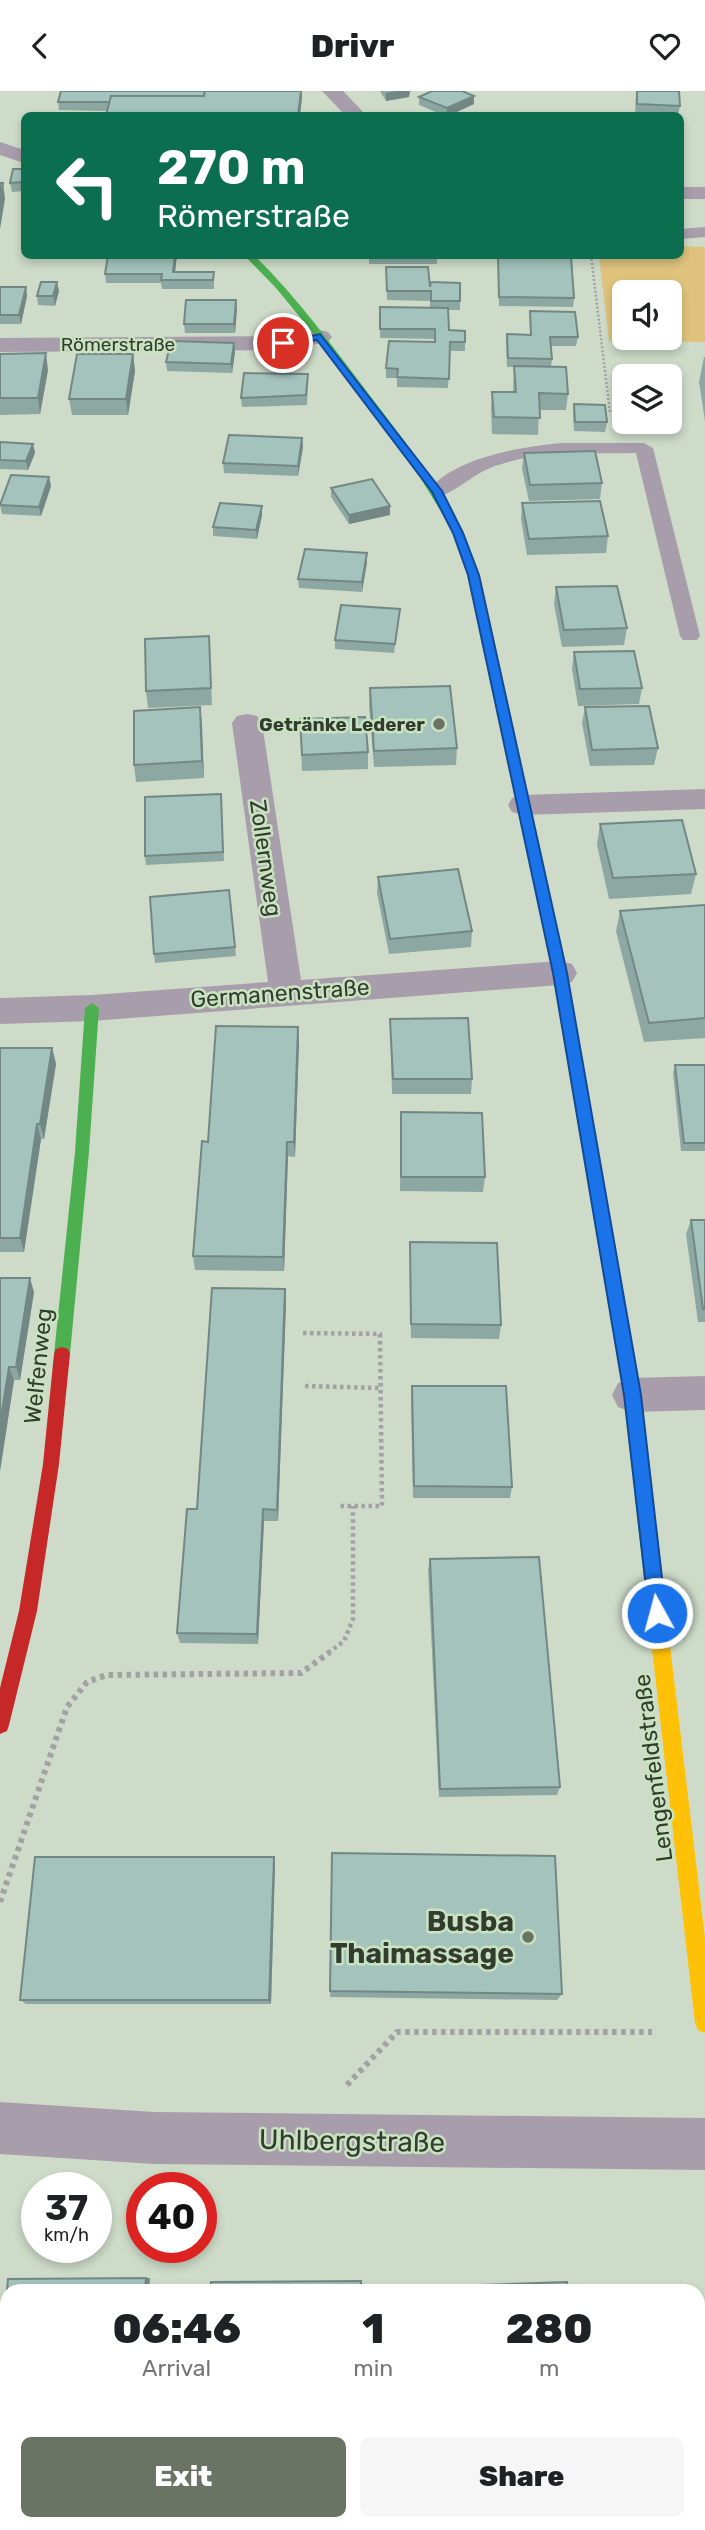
<!DOCTYPE html>
<html lang="en">
<head>
<meta charset="utf-8">
<style>
  body { margin:0; font-family:Rubik,sans-serif; background:#f6f6f6; color:#202124; height:100vh; display:flex; flex-direction:column; font-size:26px; white-space:nowrap }
  * { box-sizing:border-box; margin:0 }
  p { font-size:23px; color:#757577 }
  .icon { flex:none; width:38px; height:38px; fill:none; stroke:currentColor; stroke-width:2; stroke-linecap:round; stroke-linejoin:round }
  .map { position:relative; flex:1; overflow:hidden }
  .side { position:absolute; left:0px; top:2193px; width:705px; height:247px; display:flex; flex-direction:column; background:#fff; border-radius:21px 21px 0 0; box-shadow:0 4px 10px #0003 }
  .side>* { flex:none }
  .banner { position:absolute; left:21px; top:21px; width:663px; height:147px; border-radius:10px; box-shadow:0 4px 10px #0003; background:#0b6e4f; color:#fff; overflow:hidden }
  .controls { position:absolute; left:612px; top:189px; display:grid; gap:14px }
  .controls a { display:grid; place-items:center; width:70px; height:70px; border-radius:10px; background:#fff; box-shadow:0 4px 10px #0003; font-size:35px }
  .speed { position:absolute; left:21px; top:2081px; display:flex; gap:14px; font-size:35px; font-weight:700; text-align:center }
  .speed>* { display:grid; place-content:center; width:91px; height:91px; border-radius:50%; background:#fff; box-shadow:0 4px 10px #0003; line-height:1 }
  .speed small { font-size:18px; font-weight:400 }
  .speed .limit { border:10px solid #d22; background:#fff; color:#111 }
  .pin { position:absolute; display:grid; place-items:center; width:60px; height:60px; color:#fff; margin:-30px; border:4px solid #fff; border-radius:50%; box-shadow:0 2px 7px #0007 }
  .me { position:absolute; width:77px; margin:-38px; rotate:353deg; stroke-linejoin:round; filter:drop-shadow(0 0 5px #0008) }
  .turn { display:flex; align-items:center; gap:24px; height:147px; padding:0 21px; font-size:32px }
  .turn .icon { width:91px; height:91px; stroke-width:2.5 }
  .turn b { display:block; font-size:49px; line-height:60px }
  .eta { display:flex; justify-content:space-evenly; align-items:center; height:119px; text-align:center }
  .eta b { font-size:42px; font-weight:800; line-height:49px }
  .cta { display:flex; gap:14px; margin-top:auto; padding:14px 21px }
  .cta a { flex:1; height:80px; border-radius:10px; background:#697465; color:#fff; font-size:28px; font-weight:800; line-height:80px; text-align:center }
  .cta a+a { background:#f6f6f6; color:#202124 }
  header { display:flex; justify-content:space-between; align-items:center; height:91px; padding:0 21px; background:#fff; font-size:32px; font-weight:800 }
  .map>svg:first-child { display:block }
  .green { fill:#dfc37d; fill-rule:evenodd }
  .lines { fill:none; stroke-linecap:round; stroke-linejoin:round }
  .path-far2 { stroke:#a4a1a5; stroke-width:2.5; stroke-dasharray:2 2; stroke-linecap:butt }
  .path-far1 { stroke:#a4a1a5; stroke-width:4.5; stroke-dasharray:3.5 3.5; stroke-linecap:butt }
  .path { stroke:#a4a1a5; stroke-width:6; stroke-dasharray:4.5 4.5; stroke-linecap:butt }
  .lane { fill:#a89eab; fill-rule:evenodd }
  .street { fill:#a89eab; fill-rule:evenodd }
  .fast { fill:#4caf50; fill-rule:evenodd }
  .slow { fill:#ffc107; fill-rule:evenodd }
  .jam { fill:#c62828; fill-rule:evenodd }
  .wall { fill:#8da8a2 }
  .shaded-wall { fill:#738884 }
  .building { fill:#a4c3bc; stroke:#738884; stroke-width:2 }
  .route { fill:#1a73e8; stroke:#114b97; stroke-width:2 }
  .poi-dot { fill:#697465; stroke:#c9e3c0; stroke-width:2.5 }
  .labels { text-anchor:middle; dominant-baseline:central; stroke-width:5; stroke-linejoin:round; paint-order:stroke }
  .far-street-label { font-size:19px; fill:#333d2f; stroke:#c9e3c0 }
  .far-poi-label { font-size:19px; font-weight:bold; fill:#333d2f; stroke:#c9e3c0; text-anchor:end }
  .street-label { font-size:23px; fill:#333d2f; stroke:#c9e3c0 }
  .near-poi-label { font-size:28px; font-weight:bold; fill:#333d2f; stroke:#c9e3c0; text-anchor:end }
  .near-street-label { font-size:28px; fill:#333d2f; stroke:#c9e3c0 }
</style>
</head>
<body>
<header><svg class="icon" aria-label="back" viewBox="0 0 24 24"><path d="M15 5l-7 7 7 7"/></svg>Drivr<svg class="icon" aria-label="heart" viewBox="0 0 24 24"><path d="M12 20l-8-8c-3-5 5-10 8-4 3-6 11-1 8 4z"/></svg></header>
<div class="map">
<svg width="705" height="2439" viewBox="0 0 705 2439">
  <rect width="100%" height="100%" fill="#cddbc8"/>
  <!-- green -->
  <path class="green" d="M681 155 705 156V251L609 250 599 165 681 164ZM625 201H670V247H625Z"/>
  <g class="lines">
    <!-- path-far2 -->
    <polyline class="path-far2" points="591,164 610,322"/>
    <!-- path-far1 -->
    <g class="path-far1">
      <polyline points="303,1242 380,1243 382,1415 338,1415"/>
      <polyline points="305,1295 381,1297"/>
      <polyline points="328,1562 344,1550 353,1528 353,1415"/>
    </g>
    <!-- path -->
    <g class="path">
      <polyline points="0,1811 67,1616 87,1591 107,1584 301,1582 330,1561"/>
      <polyline points="347,1994 397,1941 652,1941"/>
    </g>
    <!-- lane -->
    <g class="lane">
      <polygon points="705,136 705,146 681,148 681,138"/>
      <path d="M562 352H644L653 357 700 545 697 549H683L680 545 636 362C589 363 540 359 495 375 474 382 457 401 437 406L428 400C454 366 521 356 562 352Z"/>
    </g>
    <!-- street -->
    <g class="street">
      <polygon points="322,0 343,0 366,24 345,24"/>
      <polygon points="0,51 24,59 24,72 0,64"/>
      <rect x="681" y="96" width="24" height="12"/>
      <polygon points="320,239 328,241 332,246 328,251 283,259 0,261 0,247 283,245"/>
      <polygon points="247,623 257,625 262,632 301,889 560,870 572,873 577,882 572,891 560,894 92,930 0,933 0,907 92,904 268,891 232,632 237,625"/>
      <polygon points="705,698 705,718 523,724 512,721 508,714 512,707 523,704"/>
      <polygon points="705,1285 705,1319 632,1321 618,1316 612,1304 618,1292 632,1287"/>
      <polygon points="0,2011 154,2021 705,2027 705,2079 154,2073 0,2063"/>
    </g>
    <!-- fast -->
    <g class="fast">
      <path d="M244 164H254C298 207 334 257 371 306 403 348 435 389 460 435L459 437H451L418 383 318 248 276 197Z"/>
      <polygon points="557,863 564,868 640,1304 662,1488 659,1494 653,1496 647,1494 644,1488 624,1304 550,868"/>
      <polygon points="92,912 99,917 89,1061 70,1263 68,1268 62,1270 56,1268 54,1263 75,1061 85,917"/>
    </g>
    <!-- slow -->
    <g class="slow">
      <polygon points="455,432 460,435 480,484 564,868 557,873 550,868 468,484 450,435"/>
      <polygon points="653,1480 659,1482 662,1488 705,1847 705,1942 698,1939 695,1932 644,1488 647,1482"/>
    </g>
    <!-- jam -->
    <polygon class="jam" points="62,1256 68,1258 70,1263 59,1373 37,1520 9,1634 7,1640 0,1643 0,1597 19,1520 43,1373 54,1263 56,1258"/>
  </g>
  <!-- wall -->
  <g class="wall">
    <polygon points="61,0 302,0 302,6 300,24 106,24 107,20 59,19 58,11"/>
    <polygon points="380,0 410,0 409,6 386,10"/>
    <polygon points="636,0 679,0 680,15 678,24 631,24 635,24"/>
    <polygon points="419,6 474,13 450,24 443,24 419,14"/>
    <polygon points="681,26 683,58 681,73"/>
    <polygon points="24,78 24,100 12,101 10,92"/>
    <polygon points="177,164 175,181 214,181 214,198 162,198 161,192 106,192 105,183"/>
    <rect x="369" y="164" width="68" height="9"/>
    <polygon points="498,165 574,207 573,216 499,215"/>
    <polygon points="386,176 460,210 460,219 448,219 449,239 465,240 465,260 450,260 448,297 397,296 397,287 386,287 386,277 435,251 435,248 380,247 380,216 430,217 430,210 387,209"/>
    <polygon points="0,196 26,196 27,205 21,233 0,233"/>
    <polygon points="59,200 55,215 38,214 37,205"/>
    <polygon points="237,218 235,242 185,242 184,233"/>
    <polygon points="530,220 578,246 576,255 551,255 552,268 551,276 568,303 566,319 539,319 538,344 492,343 491,317 492,301 513,301 514,276 507,276 506,253 507,243 530,244"/>
    <polygon points="234,252 235,261 232,282 167,280 166,271"/>
    <polygon points="0,263 48,279 40,323 0,324"/>
    <polygon points="133,263 135,280 128,324 72,324 69,308"/>
    <polygon points="704,266 705,266 705,330 699,291"/>
    <polygon points="308,292 307,314 242,316 241,307"/>
    <polygon points="574,313 607,331 605,341 574,340 573,322"/>
    <polygon points="302,347 303,356 298,385 224,382 223,372"/>
    <polygon points="0,351 33,353 35,362 28,379 0,378"/>
    <polygon points="524,362 602,392 600,408 529,410 522,378"/>
    <polygon points="49,386 51,395 41,425 2,423 0,414"/>
    <polygon points="331,397 390,415 390,424 349,433 331,406"/>
    <polygon points="522,412 608,445 606,462 527,464 521,428"/>
    <polygon points="262,424 257,448 213,445 213,436"/>
    <polygon points="367,462 367,471 362,501 299,497 298,488"/>
    <polygon points="556,496 627,537 624,554 562,556 554,513"/>
    <polygon points="400,518 394,562 335,558 335,549"/>
    <polygon points="209,545 212,614 148,617 146,600"/>
    <polygon points="574,561 642,597 639,613 578,615 572,578"/>
    <polygon points="370,597 457,657 456,674 374,676 369,614"/>
    <polygon points="200,616 204,687 136,691 134,674"/>
    <polygon points="585,616 658,657 654,674 590,675 582,632"/>
    <polygon points="300,628 368,661 368,678 302,680"/>
    <polygon points="221,703 224,770 146,774 145,765"/>
    <polygon points="600,733 696,783 691,803 609,808 597,754"/>
    <polygon points="378,786 472,840 471,856 389,863 377,802"/>
    <polygon points="229,799 236,865 155,872 154,863"/>
    <polygon points="705,814 705,947 644,951 616,840 620,820"/>
    <polygon points="390,928 472,988 471,1003 392,1003"/>
    <polygon points="298,936 299,951 295,1066 288,1065 284,1180 195,1179 193,1165 208,1051"/>
    <polygon points="0,957 52,957 56,973 44,1048 41,1048 24,1161 0,1161"/>
    <polygon points="675,974 705,974 705,1060 681,1060 673,982"/>
    <polygon points="401,1021 485,1086 483,1101 400,1100"/>
    <polygon points="691,1129 705,1129 705,1231 698,1231 686,1143"/>
    <polygon points="410,1151 501,1234 499,1248 411,1247"/>
    <polygon points="0,1187 34,1201 20,1289 14,1289 0,1380"/>
    <polygon points="285,1198 286,1212 278,1430 264,1430 258,1553 180,1552 177,1542 197,1418"/>
    <polygon points="412,1295 512,1396 510,1407 413,1407 411,1308"/>
    <polygon points="430,1468 560,1696 557,1704 439,1706 428,1479"/>
    <polygon points="274,1766 275,1773 271,1913 26,1913 20,1909"/>
    <polygon points="330,1900 562,1903 557,1909 330,1906"/>
    <polygon points="561,2432 692,2432 693,2439 561,2439"/>
  </g>
  <!-- shaded-wall -->
  <g class="shaded-wall">
    <polygon points="301,0 302,0 302,6 300,24 298,24"/>
    <polygon points="396,0 410,0 409,6 386,10 386,2"/>
    <polygon points="474,5 474,13 450,24 447,24 447,17"/>
    <polygon points="3,92 5,108 0,138 0,106"/>
    <polygon points="175,164 177,164 174,190 173,181"/>
    <polygon points="57,191 59,200 55,215 53,205"/>
    <polygon points="26,196 27,205 21,233 19,224"/>
    <polygon points="236,209 237,218 235,242 234,233"/>
    <polygon points="234,252 235,261 232,282 231,273"/>
    <polygon points="46,262 48,279 40,323 38,307"/>
    <polygon points="133,263 135,280 128,324 126,308"/>
    <polygon points="302,347 303,356 298,385 298,375"/>
    <polygon points="33,353 35,362 28,379 26,370"/>
    <polygon points="49,386 51,395 41,425 39,416"/>
    <polygon points="262,415 262,424 257,448 256,439"/>
    <polygon points="390,415 390,424 349,433 349,424"/>
    <polygon points="367,462 367,471 362,501 362,491"/>
    <polygon points="200,616 202,633 204,687 202,670"/>
    <polygon points="298,936 299,951 295,1066 294,1051"/>
    <polygon points="52,957 56,973 44,1048 40,1033"/>
    <polygon points="37,1033 41,1048 24,1161 20,1147"/>
    <polygon points="287,1051 288,1065 284,1180 283,1166"/>
    <polygon points="30,1187 34,1201 20,1289 16,1276"/>
    <polygon points="285,1198 286,1212 278,1430 277,1419"/>
    <polygon points="9,1276 14,1289 0,1380 0,1333"/>
    <polygon points="263,1418 264,1430 258,1553 257,1543"/>
    <polygon points="274,1766 275,1773 271,1913 269,1909"/>
    <polygon points="146,2187 150,2187 149,2200 145,2200"/>
  </g>
  <!-- building -->
  <g class="building">
    <polygon points="61,0 205,0 204,5 111,5 110,11 58,11"/>
    <polygon points="205,0 301,0 298,24 106,24 111,5 204,5"/>
    <polygon points="432,0 462,0 474,5 447,17 419,6"/>
    <polygon points="637,0 679,0 680,15 637,13"/>
    <polygon points="681,26 683,58 681,58"/>
    <polygon points="13,78 24,78 24,91 10,92"/>
    <polygon points="0,92 3,92 0,106"/>
    <polygon points="108,164 175,164 173,181 214,181 213,189 161,189 162,183 105,183"/>
    <polygon points="498,165 571,166 574,207 499,206"/>
    <polygon points="386,176 428,176 430,196 431,191 460,192 460,210 431,210 431,200 387,200"/>
    <polygon points="41,191 57,191 53,205 37,205"/>
    <polygon points="0,196 26,196 19,224 0,224"/>
    <polygon points="186,209 236,209 234,233 184,233"/>
    <polygon points="380,216 448,217 449,239 465,240 465,251 450,251 449,288 397,286 398,278 386,277 389,250 435,251 435,238 380,238"/>
    <polygon points="530,220 575,221 578,246 550,246 552,268 508,267 507,243 531,244"/>
    <polygon points="171,250 234,252 231,273 166,271"/>
    <polygon points="46,262 38,307 0,307 0,263"/>
    <polygon points="77,263 133,263 126,308 69,308"/>
    <polygon points="514,275 566,276 568,303 539,302 540,327 494,326 492,301 516,301"/>
    <polygon points="244,282 308,283 306,304 241,307"/>
    <polygon points="574,313 605,314 607,331 575,331"/>
    <polygon points="229,344 302,347 298,375 223,372"/>
    <polygon points="0,351 33,353 26,370 0,369"/>
    <polygon points="595,360 602,392 530,394 524,362"/>
    <polygon points="11,384 49,386 39,416 0,414"/>
    <polygon points="372,388 390,415 349,424 331,397"/>
    <polygon points="600,410 608,445 529,448 522,412"/>
    <polygon points="220,412 262,415 256,439 213,436"/>
    <polygon points="305,458 367,462 362,491 298,488"/>
    <polygon points="617,495 627,537 564,539 556,496"/>
    <polygon points="341,514 400,518 395,553 335,549"/>
    <polygon points="209,545 211,597 146,600 145,548"/>
    <polygon points="634,560 642,597 580,598 574,561"/>
    <polygon points="450,595 457,657 374,660 370,597"/>
    <polygon points="649,615 658,657 592,659 585,616"/>
    <polygon points="200,616 202,670 134,674 134,620"/>
    <polygon points="365,626 368,661 302,664 300,628"/>
    <polygon points="221,703 223,761 145,765 145,706"/>
    <polygon points="682,729 696,783 613,787 600,733"/>
    <polygon points="458,778 472,840 390,848 378,786"/>
    <polygon points="229,799 235,856 154,863 150,806"/>
    <polygon points="705,814 705,927 649,932 620,820"/>
    <polygon points="468,927 472,988 393,988 390,928"/>
    <polygon points="216,935 298,936 294,1051 287,1051 283,1166 193,1165 202,1050 208,1051"/>
    <polygon points="0,957 52,957 40,1033 37,1033 20,1147 0,1147"/>
    <polygon points="675,974 705,974 705,1052 684,1052"/>
    <polygon points="401,1021 482,1022 485,1086 401,1086"/>
    <polygon points="691,1129 705,1129 705,1218 703,1218"/>
    <polygon points="410,1151 497,1152 501,1234 411,1233"/>
    <polygon points="0,1187 30,1187 16,1276 9,1276 0,1333"/>
    <polygon points="212,1197 285,1198 277,1419 263,1418 257,1543 177,1542 187,1418 197,1418"/>
    <polygon points="412,1295 506,1295 512,1396 414,1395"/>
    <polygon points="539,1466 560,1696 440,1698 430,1468"/>
    <polygon points="332,1762 555,1765 562,1903 330,1900"/>
    <polygon points="35,1766 274,1766 269,1909 20,1909"/>
    <polygon points="146,2187 145,2200 7,2200 8,2188"/>
    <polygon points="361,2190 361,2200 210,2200 211,2191"/>
    <polygon points="567,2191 568,2200 425,2200 425,2196"/>
    <polygon points="7,2200 7,2366 0,2366 0,2267"/>
    <polygon points="565,2432 692,2432 693,2439 565,2439"/>
  </g>
  <!-- route -->
  <polygon class="route" points="320,243 442,400 463,442 479,484 567,882 641,1304 666,1522 664,1529 657,1531 651,1529 649,1522 624,1304 553,882 468,484 453,442 432,401 317,249 283,255 278,252"/>
  <!-- markers -->
  <g class="poi-dot">
    <circle cx="439" cy="633" r="7"/>
    <circle cx="528" cy="1846" r="7"/>
  </g>
  <g class="labels">
    <!-- far-street labels -->
    <g class="far-street-label">
      <text x="118" y="253">Römerstraße</text>
    </g>
    <!-- far-poi labels -->
    <g class="far-poi-label">
      <text x="425" y="633">Getränke Lederer</text>
    </g>
    <!-- street labels -->
    <g class="street-label">
      <text transform="translate(266 767) rotate(82)">Zollernweg</text>
      <text transform="translate(280 902) rotate(-4)">Germanenstraße</text>
      <text transform="translate(38 1275) rotate(-84)">Welfenweg</text>
      <text transform="translate(653 1677) rotate(-97)">Lengenfeldstraße</text>
    </g>
    <!-- near-poi labels -->
    <g class="near-poi-label">
      <text x="514" y="1830">Busba<tspan x="514" dy="32">Thaimassage</tspan></text>
    </g>
    <!-- near-street labels -->
    <g class="near-street-label">
      <text transform="translate(352 2050) rotate(1)">Uhlbergstraße</text>
    </g>
  </g>
</svg>
<div class="controls">
<a><svg class="icon" aria-label="sound" viewBox="0 0 24 24"><path d="M4 9h4l5-4v14l-5-4H4zM17 9q2 3 0 6"/></svg></a>
<a><svg class="icon" aria-label="layers" viewBox="0 0 24 24"><path d="M12 4l9 5-9 5-9-5zM3 14l9 5 9-5"/></svg></a>
</div>
<div class="speed"><div>37<small>km/h</small></div><div class="limit">40</div></div>
<div class="pin" style="left:283px;top:252px;background:#d93025"><svg class="icon" aria-label="arrive" viewBox="0 0 24 24"><path d="M6 21V4h12l-3 4 3 4H6"/></svg></div>
<svg class="me" style="left:657px;top:1522px" viewBox="-20 -20 40 40"><circle r="17" fill="#1a73e8" stroke="#fff" stroke-width="3"/><path d="M0-11L8 9 0 5-8 9z" fill="#fff"/></svg>
<div class="banner">
<div class="turn"><svg class="icon" aria-label="left" viewBox="0 0 24 24"><path d="M17 20v-9H6M10 6l-5 5 5 5"/></svg><div><b>270 m</b>Römerstraße</div></div>
</div>
<section class="side">
<div class="eta">
<div><b>06:46</b><p>Arrival</p></div>
<div><b>1</b><p>min</p></div>
<div><b>280</b><p>m</p></div>
</div>
<div class="cta"><a>Exit</a><a>Share</a></div>
</section>
</div>
</body>
</html>
